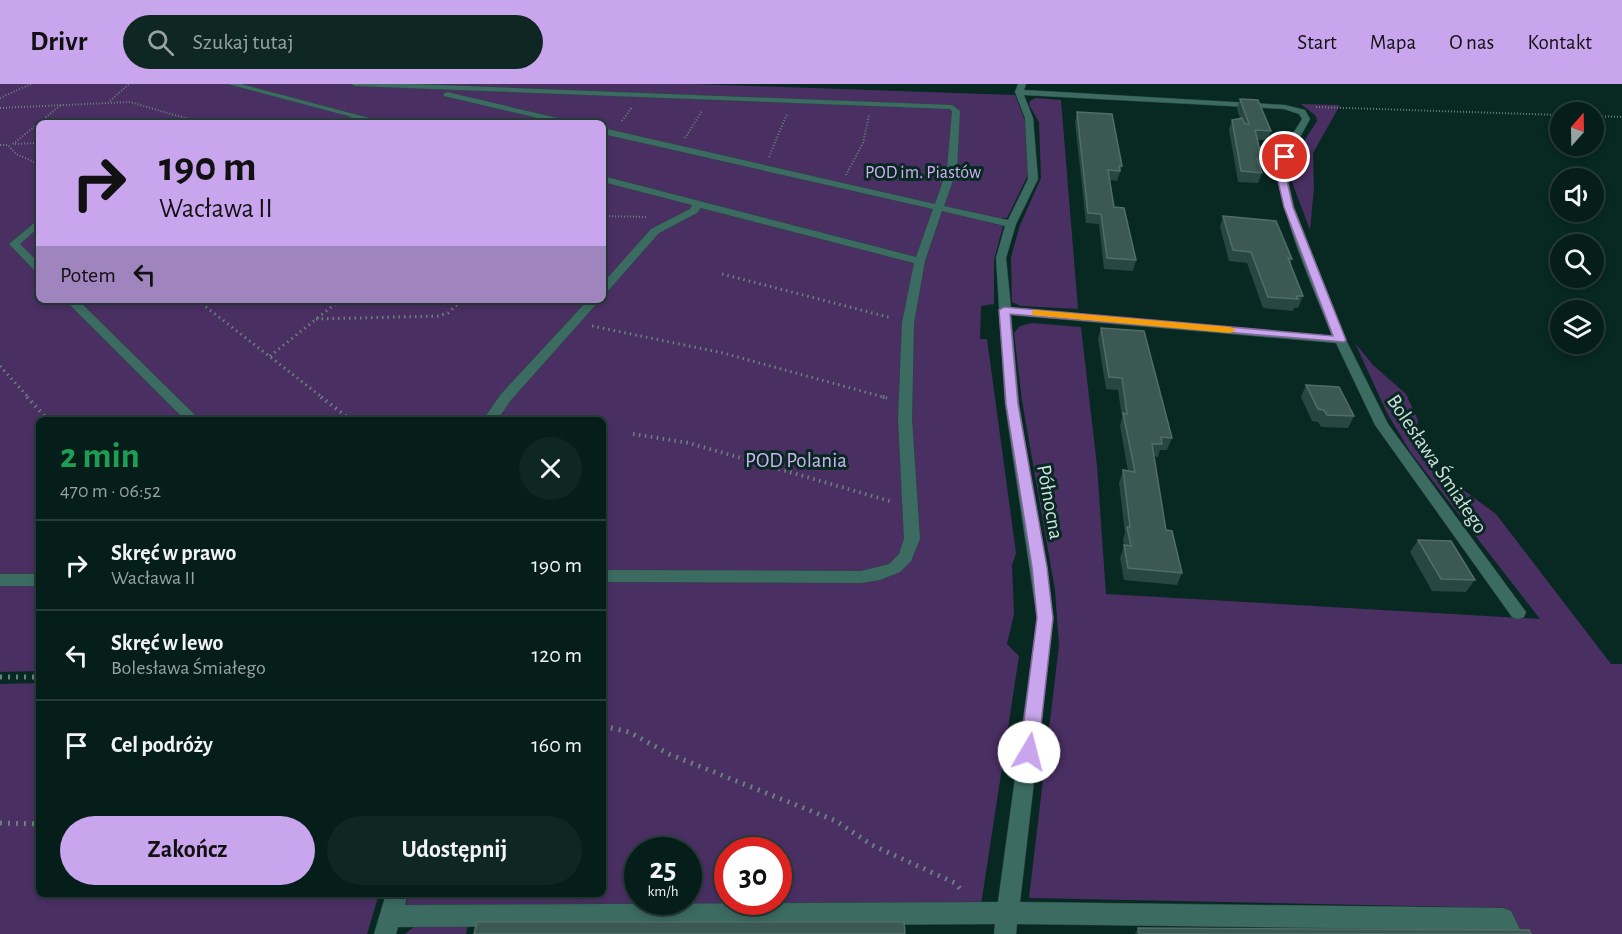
<!DOCTYPE html>
<html lang="pl">
<head>
<meta charset="utf-8">
<style>
  body { margin:0; font-family:"Alegreya Sans",sans-serif; background:#0f2723; color:#f1f3f6; height:100vh; display:flex; flex-direction:column; font-size:22px; white-space:nowrap }
  * { box-sizing:border-box; margin:0 }
  p { font-size:20px; color:#98a2a2 }
  .icon { flex:none; width:33px; height:33px; fill:none; stroke:currentColor; stroke-width:2; stroke-linecap:round; stroke-linejoin:round }
  .map { position:relative; flex:1; overflow:hidden }
  .details { position:absolute; left:36px; top:333px; width:570px; height:480px; display:flex; flex-direction:column; background:#061e1a; border-radius:9px; box-shadow:0 3px 9px #0003,0 0 0 2px #273c39 }
  .details>* { flex:none }
  .guide { position:absolute; left:36px; top:36px; width:570px; height:183px; border-radius:9px; box-shadow:0 3px 9px #0003,0 0 0 2px #273c39; background:#c9a5ee; color:#111; overflow:hidden }
  .needle { width:39px; rotate:20deg }
  .controls { position:absolute; left:1550px; top:18px; display:grid; gap:12px }
  .controls a { display:grid; place-items:center; width:54px; height:54px; border-radius:50%; background:#061e1a; box-shadow:0 3px 9px #0003,0 0 0 2px #273c39; font-size:30px }
  .speed { position:absolute; left:624px; top:753px; display:flex; gap:12px; font-size:30px; font-weight:700; text-align:center }
  .speed>* { display:grid; place-content:center; width:78px; height:78px; border-radius:50%; background:#061e1a; box-shadow:0 3px 9px #0003,0 0 0 2px #273c39; line-height:1 }
  .speed small { font-size:15px; font-weight:400 }
  .speed .limit { border:9px solid #d22; background:#fff; color:#111 }
  .pin { position:absolute; display:grid; place-items:center; width:51px; height:51px; color:#fff; margin:-26px; border:3px solid #fff; border-radius:50%; box-shadow:0 2px 6px #0007 }
  .me { position:absolute; width:66px; margin:-33px; rotate:8deg; stroke-linejoin:round; filter:drop-shadow(0 0 4px #0008) }
  .turn { display:flex; align-items:center; gap:21px; height:126px; padding:0 24px; font-size:27px }
  .turn .icon { width:78px; height:78px; stroke-width:2.5 }
  .turn b { display:block; font-size:42px; line-height:51px }
  .then { display:flex; align-items:center; height:57px; padding:0 24px; background:#0003; gap:12px; font-size:22px }
  .round { display:grid; place-items:center; flex:none; width:63px; height:63px; border-radius:32px; background:#0f2723 }
  .summary { display:flex; align-items:center; justify-content:space-between; height:102px; padding:0 24px }
  h1 { font-size:36px; font-weight:700; line-height:45px; color:#1e9e55 }
  .cta { display:flex; gap:12px; margin-top:auto; padding:12px 24px }
  .cta a { flex:1; height:69px; border-radius:36px; background:#c9a5ee; color:#111; font-size:24px; font-weight:700; line-height:69px; text-align:center }
  .cta a+a { background:#0f2723; color:#f1f3f6 }
  ul { padding:0; list-style:none }
  li { display:flex; align-items:center; gap:18px; height:90px; padding:0 24px; border-top:2px solid #273c39 }
  li div { flex:1 }
  li b { display:block; font-size:22px }
  li em { font-style:normal }
  header { display:flex; align-items:center; gap:36px; box-sizing:border-box; height:84px; padding:0 30px; background:#c9a5ee; color:#111 }
  header strong { font-size:28px }
  nav { display:flex; gap:33px; margin-inline-start:auto; font-size:21px }
  .search { width:420px; height:54px; background:#0f2723; display:flex; align-items:center; gap:15px; box-sizing:border-box; padding:0 21px; border-radius:33px; color:#98a2a2; font-size:22px }
  .map>svg:first-child { display:block }
  .green { fill:#4a2f63; fill-rule:evenodd }
  .lines { fill:none; stroke-linecap:round; stroke-linejoin:round }
  .minor-casing { stroke:#284540; stroke-width:1 }
  .path-far3 { stroke:#69827d; stroke-width:2; stroke-dasharray:1 2; stroke-linecap:butt }
  .path-far2 { stroke:#69827d; stroke-width:3; stroke-dasharray:1.5 4; stroke-linecap:butt }
  .path-far1 { stroke:#69827d; stroke-width:4; stroke-dasharray:1.5 4.5; stroke-linecap:butt }
  .path { stroke:#69827d; stroke-width:5; stroke-dasharray:2 6; stroke-linecap:butt }
  .minor { fill:#3b6b61; fill-rule:evenodd }
  .wall { fill:#294742 }
  .building { fill:#3b5852; stroke:#526d68; stroke-width:1.5 }
  .route { fill:#c9a5ee; stroke:#836b9b; stroke-width:1.5 }
  .slow { fill:#f59e0b }
  .labels { text-anchor:middle; dominant-baseline:central; stroke-width:6; stroke-linejoin:round; paint-order:stroke }
  .far-park-label { font-size:18px; fill:#d0b1f0; stroke:#082822 }
  .park-label { font-size:21px; fill:#d0b1f0; stroke:#082822 }
  .street-label { font-size:21px; fill:#cfe0db; stroke:#082822 }
</style>
</head>
<body>
<header>
<strong>Drivr</strong>
<div class="search"><svg class="icon" aria-label="search" viewBox="0 0 24 24"><circle cx="10" cy="10" r="6"/><path d="M15 15l6 6"/></svg>Szukaj tutaj</div>
<nav><a>Start</a><a>Mapa</a><a>O nas</a><a>Kontakt</a></nav>
</header>
<div class="map">
<svg width="1622" height="850" viewBox="0 0 1622 850">
  <rect width="100%" height="100%" fill="#082822"/>
  <!-- green -->
  <g class="green">
    <path d="M0 0H693L1015 11 1025 37 1028 82 1027 93 1007 134H997L995 140 1003 142 994 176V220L981 222 980 255H987L1016 469 1012 481 1014 530 1007 560 1019 572 981 821H406L409 810H603V336H39V587L0 588ZM39 39H603V216H39ZM638 766H688V818H638ZM728 766H778V818H728Z"/>
    <polygon points="1036,14 1061,16 1078,225 1021,222 1012,218 1011,173 1020,141 1041,94 1039,38 1029,21 1030,17"/>
    <polygon points="1301,20 1340,21 1313,69 1314,104 1310,146 1292,98 1294,73 1317,37 1316,32"/>
    <polygon points="1032,239 1081,243 1097,382 1106,510 1540,535 1411,369 1387,329 1355,259 1373,281 1406,310 1418,336 1416,351 1423,376 1496,430 1611,580 1622,580 1622,850 1518,850 1505,824 1029,814 1059,561 1055,506 1022,317 1014,249 1020,242"/>
    <polygon points="39,599 39,810 379,810 367,850 0,850 0,600"/>
    <polygon points="468,841 466,850 405,850 415,842"/>
  </g>
  <g class="lines">
    <defs>
      <g id="minor">
        <polygon points="228,0 241,0 388,39 362,36 348,39 327,39 352,33"/>
        <path d="M351 0H415L952 21 960 27 957 85 944 122 1008 136 1028 95 1025 34 1015 8 1018 0H1026L1024 6 1285 21 1305 26 1310 35 1289 73 1288 97 1294 123 1346 256 1388 340 1526 528 1524 533 1518 535 1512 533 1375 341 1336 259 1011 231 1019 320 1053 534 1020 818 1503 824 1511 827 1522 850H1499L1497 846 1017 840 1016 850H994L995 840 398 843 396 850H374L386 810H408L405 821 998 818 1037 534 1005 320 996 174 1005 142 942 127 925 177 914 239 912 335 920 455 911 477 900 488 880 496 861 499 603 498V486L861 487 889 480 899 470 904 455 898 335 902 239 914 179 701 124 697 129 659 149 607 208 603 209V199L651 145 690 125 692 121 603 98V92L916 173 933 125 603 50V44L935 120 947 85 952 27 950 25 355 2ZM1024 11 1284 25 1299 30 1302 35C1295 47 1283 62 1280 76 1273 118 1316 209 1332 252L1011 224 1006 174 1016 140 1038 95 1033 34Z"/>
        <polygon points="447,8 570,37 574,39 559,39 444,12 443,10"/>
        <polygon points="39,135 39,143 20,160 39,179 39,188 35,187 9,160"/>
        <polygon points="65,216 78,216 200,336 185,336"/>
        <polygon points="588,216 600,216 511,316 497,336 483,336 501,310"/>
        <rect x="0" y="490" width="39" height="12"/>
      </g>
    </defs>
    <!-- minor casing -->
    <use href="#minor" class="minor-casing"/>
    <!-- path-far3 -->
    <g class="path-far3">
      <polyline points="0,14 31,0"/>
      <polyline points="110,17 129,0"/>
      <polyline points="1316,23 1560,31"/>
      <polyline points="0,24 130,18 202,39"/>
      <polyline points="1593,32 1622,33"/>
      <polyline points="622,37 632,23"/>
      <polyline points="685,54 702,27"/>
      <polyline points="13,60 62,20"/>
      <polyline points="15,60 39,59"/>
      <polyline points="0,61 8,61 16,70 39,80"/>
      <polyline points="769,73 787,30"/>
      <polyline points="846,91 863,59 869,31"/>
      <polyline points="603,132 647,133"/>
    </g>
    <!-- path-far2 -->
    <g class="path-far2">
      <polyline points="722,190 892,234"/>
      <polyline points="197,216 323,314"/>
      <polyline points="316,235 438,232 448,229 462,216"/>
      <polyline points="592,242 723,269 887,314"/>
      <polyline points="270,272 340,216"/>
      <polyline points="0,282 29,314"/>
    </g>
    <!-- path-far1 -->
    <g class="path-far1">
      <polyline points="27,313 48,336"/>
      <polyline points="321,313 351,336"/>
      <polyline points="883,313 887,314"/>
      <polyline points="633,350 689,359 893,418"/>
    </g>
    <!-- path -->
    <g class="path">
      <polyline points="0,593 39,593"/>
      <polyline points="603,642 629,648 669,670 836,737 872,761 955,799 963,808"/>
      <polyline points="0,739 39,740"/>
    </g>
    <!-- minor -->
    <use href="#minor" class="minor"/>
  </g>
  <!-- wall -->
  <g class="wall">
    <polygon points="1240,15 1271,47 1267,56 1257,56 1262,75 1259,82 1262,89 1258,99 1238,98 1229,46 1232,36 1240,34 1237,25"/>
    <polygon points="1077,28 1122,82 1117,97 1110,96 1114,123 1136,176 1133,187 1104,185 1099,140 1086,139 1075,38"/>
    <polygon points="1223,132 1292,175 1290,180 1303,212 1298,224 1294,224 1293,227 1263,224 1247,179 1229,177 1220,143"/>
    <polygon points="1101,244 1172,354 1167,366 1160,366 1158,373 1154,372 1166,446 1182,489 1177,501 1124,496 1120,474 1124,462 1123,455 1125,449 1119,399 1123,386 1128,387 1120,342 1122,333 1118,306 1106,305 1098,255"/>
    <polygon points="1306,301 1354,332 1348,344 1321,343 1318,338 1312,337 1301,313"/>
    <polygon points="1418,456 1475,496 1466,508 1432,507 1410,468"/>
    <polygon points="1138,844 1531,850 1135,850"/>
  </g>
  <!-- building -->
  <g class="building">
    <polygon points="1240,15 1258,16 1271,47 1255,46 1262,75 1257,75 1262,89 1241,87 1232,36 1242,34 1245,40 1249,40"/>
    <polygon points="1077,28 1112,30 1122,82 1119,82 1120,87 1108,86 1114,123 1124,124 1136,176 1107,174 1101,130 1088,129"/>
    <polygon points="1223,132 1276,137 1292,175 1288,174 1303,212 1296,212 1298,215 1268,213 1251,168 1233,166"/>
    <polygon points="1101,244 1144,247 1172,354 1161,353 1162,360 1152,360 1166,446 1172,447 1182,489 1128,484 1124,461 1131,462 1127,443 1130,443 1123,386 1135,388 1123,329 1127,330 1122,294 1109,293"/>
    <polygon points="1306,301 1339,303 1354,332 1327,331 1324,326 1318,325"/>
    <polygon points="1418,456 1451,457 1475,496 1441,495"/>
    <polygon points="477,838 904,838 905,850 474,850"/>
    <polygon points="1138,844 1529,846 1531,850 1139,850"/>
  </g>
  <!-- route -->
  <polygon class="route" points="1285,71 1289,73 1287,97 1293,123 1346,256 1344,258 1010,230 1018,320 1047,483 1053,534 1038,668 1035,674 1029,676 1023,674 1020,668 1037,534 1032,483 1006,320 999,226 1004,223 1333,252 1284,123 1278,97 1281,73"/>
  <!-- slow -->
  <polygon class="slow" points="1035,226 1230,243 1236,246 1230,249 1032,231 1032,227"/>
  <g class="labels">
    <!-- far-park labels -->
    <g class="far-park-label">
      <text x="923" y="89">POD im. Piastów</text>
    </g>
    <!-- park labels -->
    <g class="park-label">
      <text x="796" y="376">POD Polania</text>
    </g>
    <!-- street labels -->
    <g class="street-label">
      <text transform="translate(1437 380) rotate(56)">Bolesława Śmiałego</text>
      <text transform="translate(1050 418) rotate(80)">Północna</text>
    </g>
  </g>
</svg>
<div class="controls">
<a><svg class="needle" viewBox="-14 -14 28 28"><path d="M0-13l5 13h-10z" fill="#e53935"/><path d="M0 13l5-13h-10z" fill="#98a2a2"/></svg></a>
<a><svg class="icon" aria-label="sound" viewBox="0 0 24 24"><path d="M4 9h4l5-4v14l-5-4H4zM17 9q2 3 0 6"/></svg></a>
<a><svg class="icon" aria-label="search" viewBox="0 0 24 24"><circle cx="10" cy="10" r="6"/><path d="M15 15l6 6"/></svg></a>
<a><svg class="icon" aria-label="layers" viewBox="0 0 24 24"><path d="M12 4l9 5-9 5-9-5zM3 14l9 5 9-5"/></svg></a>
</div>
<div class="speed"><div>25<small>km/h</small></div><div class="limit">30</div></div>
<div class="pin" style="left:1285px;top:73px;background:#d93025"><svg class="icon" aria-label="arrive" viewBox="0 0 24 24"><path d="M6 21V4h12l-3 4 3 4H6"/></svg></div>
<svg class="me" style="left:1029px;top:668px" viewBox="-20 -20 40 40"><circle r="19" fill="#fff"/><path d="M0-13L10 11 0 6-10 11z" fill="#c9a5ee"/></svg>
<div class="guide">
<div class="turn"><svg class="icon" aria-label="right" viewBox="0 0 24 24"><path d="M7 20v-9h11M14 6l5 5-5 5"/></svg><div><b>190 m</b>Wacława II</div></div>
<div class="then">Potem<svg class="icon" aria-label="left" viewBox="0 0 24 24"><path d="M17 20v-9H6M10 6l-5 5 5 5"/></svg></div>
</div>
<section class="details">
<div class="summary"><div><h1>2 min</h1><p>470 m · 06:52</p></div><a class="round"><svg class="icon" aria-label="close" viewBox="0 0 24 24"><path d="M6 6l12 12M18 6L6 18"/></svg></a></div>
<ul>
<li><svg class="icon" aria-label="right" viewBox="0 0 24 24"><path d="M7 20v-9h11M14 6l5 5-5 5"/></svg><div><b>Skręć w prawo</b><p>Wacława II</p></div><em>190 m</em></li>
<li><svg class="icon" aria-label="left" viewBox="0 0 24 24"><path d="M17 20v-9H6M10 6l-5 5 5 5"/></svg><div><b>Skręć w lewo</b><p>Bolesława Śmiałego</p></div><em>120 m</em></li>
<li><svg class="icon" aria-label="arrive" viewBox="0 0 24 24"><path d="M6 21V4h12l-3 4 3 4H6"/></svg><div><b>Cel podróży</b></div><em>160 m</em></li>
</ul>
<div class="cta"><a>Zakończ</a><a>Udostępnij</a></div>
</section>
</div>
</body>
</html>
